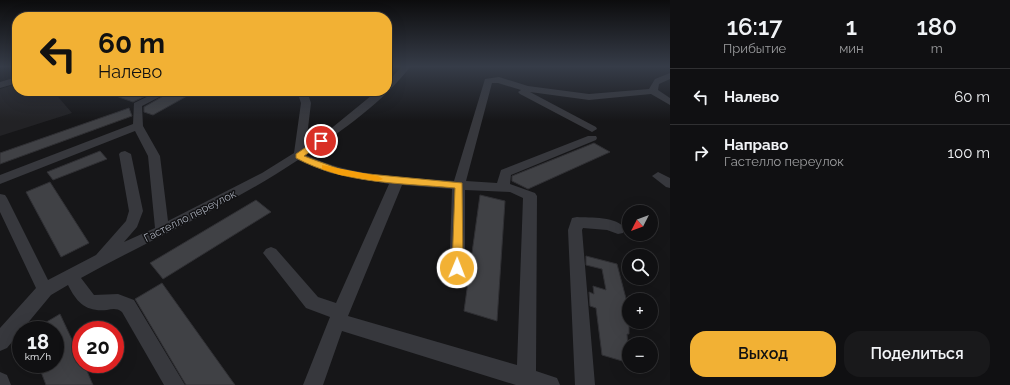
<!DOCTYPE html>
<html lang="ru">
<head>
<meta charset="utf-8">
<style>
  body { margin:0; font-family:Raleway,sans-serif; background:#19191b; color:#f1f3f6; height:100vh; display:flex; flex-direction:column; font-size:15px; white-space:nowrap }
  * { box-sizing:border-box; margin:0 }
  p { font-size:13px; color:#9c9d9f }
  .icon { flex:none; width:22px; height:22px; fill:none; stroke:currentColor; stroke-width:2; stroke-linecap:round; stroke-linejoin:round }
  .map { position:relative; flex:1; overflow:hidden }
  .panel { display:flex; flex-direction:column; background:#101012; width:340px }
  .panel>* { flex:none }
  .top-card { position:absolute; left:12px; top:12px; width:380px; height:84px; border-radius:16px; box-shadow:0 4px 16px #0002,0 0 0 1px #303032; background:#f2b134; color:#111; overflow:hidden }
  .needle { width:26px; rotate:228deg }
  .fabs { position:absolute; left:622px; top:205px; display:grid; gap:8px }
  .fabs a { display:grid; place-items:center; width:36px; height:36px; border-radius:50%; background:#101012; box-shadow:0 4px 16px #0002,0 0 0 1px #303032; font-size:20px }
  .speed { position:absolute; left:12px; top:321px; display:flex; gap:8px; font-size:20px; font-weight:700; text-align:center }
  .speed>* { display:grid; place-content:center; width:52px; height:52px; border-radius:50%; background:#101012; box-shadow:0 4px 16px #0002,0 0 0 1px #303032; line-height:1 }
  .speed small { font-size:10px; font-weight:400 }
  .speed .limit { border:6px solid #d22; background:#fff; color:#111 }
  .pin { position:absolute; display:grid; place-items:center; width:34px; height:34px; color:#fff; margin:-17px; border:2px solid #fff; border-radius:50%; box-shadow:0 1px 4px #0007 }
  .me { position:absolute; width:44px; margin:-22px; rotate:1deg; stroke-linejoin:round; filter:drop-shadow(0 0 3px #0008) }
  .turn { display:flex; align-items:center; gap:14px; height:84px; padding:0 20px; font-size:18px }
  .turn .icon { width:52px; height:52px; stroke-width:2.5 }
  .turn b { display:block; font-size:28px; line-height:34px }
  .eta { display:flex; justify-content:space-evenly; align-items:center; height:68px; text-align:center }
  .eta b { font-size:24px; font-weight:600; line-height:28px }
  .primary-button { display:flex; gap:8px; margin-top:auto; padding:8px 20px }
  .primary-button a { flex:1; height:46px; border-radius:16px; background:#f2b134; color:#111; font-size:16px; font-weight:600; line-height:46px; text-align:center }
  .primary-button a+a { background:#19191b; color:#f1f3f6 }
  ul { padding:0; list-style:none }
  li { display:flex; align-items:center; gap:12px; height:56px; padding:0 20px; border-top:1px solid #303032 }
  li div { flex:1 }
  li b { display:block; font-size:15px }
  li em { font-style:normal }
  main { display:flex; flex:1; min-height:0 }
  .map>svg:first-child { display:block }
  .built { fill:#222225 }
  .building { fill:#404145; stroke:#303034 }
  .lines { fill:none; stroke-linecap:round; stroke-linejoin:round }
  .minor { fill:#37383d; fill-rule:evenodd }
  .route { fill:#f2b134; stroke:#9d7322 }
  .slow { fill:#f59e0b }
  .labels { text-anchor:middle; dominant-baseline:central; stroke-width:3; stroke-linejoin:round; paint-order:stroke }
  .street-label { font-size:11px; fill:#a8adb8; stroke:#111113 }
</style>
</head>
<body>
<main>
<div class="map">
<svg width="670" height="385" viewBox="0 0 670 385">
  <rect width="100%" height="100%" fill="#161618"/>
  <!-- built -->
  <polygon class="built" points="17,84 17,91 53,91 72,113 0,136 0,89"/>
  <!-- building -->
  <g class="building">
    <polygon points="128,91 156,91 133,102 116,96"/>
    <polygon points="172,91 196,91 153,115 144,112 144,107"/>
    <polygon points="129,108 132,116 0,164 0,153"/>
    <polygon points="594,143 610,152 528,189 512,181 512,176"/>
    <polygon points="100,151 107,159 53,180 47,172"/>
    <polygon points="50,182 89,243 61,257 26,192"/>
    <polygon points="480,195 505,201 497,321 464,311"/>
    <polygon points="256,200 271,212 163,279 150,263"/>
    <polygon points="586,256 617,264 629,310 629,334 627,334 629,363 602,355 596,308 590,306 589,292 594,294 593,286 606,290 602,269 586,265"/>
    <polygon points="162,283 235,385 186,385 135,299"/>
    <polygon points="60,314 81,359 81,364 84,364 93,385 46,385 38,364 55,364 55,330 33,330"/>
  </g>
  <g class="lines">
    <!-- minor -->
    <g class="minor">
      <path d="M401 67H410C383 102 343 130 306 155 352 177 404 177 454 181L485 79 499 77 528 86 589 94 649 89 655 79 670 73V79L659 84 658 90 670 98V105L651 94 589 100 530 92 596 127 597 129 592 132 520 94 518 92 521 90 498 83H492L466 181 497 183 501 170 588 136H596L597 138 596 140 511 175 510 184 535 193 537 196 536 371 557 378 560 385H516L342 331 323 385H303L330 317 306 308 263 253 266 249 271 247 276 249 318 297 336 303 389 184 330 173 298 160C229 206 153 238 81 278L94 295 118 294 134 300 185 385H164L122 312C117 308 112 309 107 310 86 312 77 303 68 285L51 295 7 348 0 351V328L36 288 0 212V194L5 195 7 198 48 280 96 255 126 221 129 211 119 154 121 152 125 151 131 154 143 211 137 227 124 242 155 228 148 156 135 131 0 184V175L133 124 134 103 159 91H171L142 106 143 126 160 156 168 221 262 173 294 153 301 103 297 91H307L311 103 306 145 328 131 377 91H387V83ZM402 185 452 189 449 282 451 287 457 289 463 287 465 282V190L510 192 523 198 517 365 348 316Z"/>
      <polygon points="17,77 17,83 0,88 0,82"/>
      <polygon points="658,172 670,178 670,188 666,187 652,176"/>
      <path d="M577 217C590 218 618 216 625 229L623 233 618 234 607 230 583 228 582 230 595 385H575L568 230 572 218Z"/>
      <polygon points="0,372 7,375 11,385 0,385"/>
    </g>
  </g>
  <!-- sky -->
  <linearGradient id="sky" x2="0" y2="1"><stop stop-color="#0c0c0d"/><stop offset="0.55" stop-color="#363c48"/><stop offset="1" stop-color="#363c48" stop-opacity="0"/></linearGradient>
  <rect width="670" height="121" fill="url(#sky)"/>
  <!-- route -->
  <path class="route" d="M318 139 325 141 304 156 342 170 358 173 462 183 463 268 461 271H453L452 268 455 188C401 183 344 184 296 158V154Z"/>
  <!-- slow -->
  <polygon class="slow" points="322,165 378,176 383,179 378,181 340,175 322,169"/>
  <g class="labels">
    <!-- street labels -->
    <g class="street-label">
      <text transform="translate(190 216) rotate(-27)">Гастелло переулок</text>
    </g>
  </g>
</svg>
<div class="fabs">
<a><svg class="needle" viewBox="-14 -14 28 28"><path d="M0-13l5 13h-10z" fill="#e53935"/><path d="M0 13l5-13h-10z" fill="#9c9d9f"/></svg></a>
<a><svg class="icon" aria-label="search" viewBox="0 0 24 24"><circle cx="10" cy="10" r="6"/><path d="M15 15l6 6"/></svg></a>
<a>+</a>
<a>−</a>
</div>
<div class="speed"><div>18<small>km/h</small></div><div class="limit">20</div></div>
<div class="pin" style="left:321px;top:141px;background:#d93025"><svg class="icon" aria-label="arrive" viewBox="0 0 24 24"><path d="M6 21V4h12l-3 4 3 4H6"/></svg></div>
<svg class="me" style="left:457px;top:268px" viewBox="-20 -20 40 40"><circle r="17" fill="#f2b134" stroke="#fff" stroke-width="3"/><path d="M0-11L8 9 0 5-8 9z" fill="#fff"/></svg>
<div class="top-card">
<div class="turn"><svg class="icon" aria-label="left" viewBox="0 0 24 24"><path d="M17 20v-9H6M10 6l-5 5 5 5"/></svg><div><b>60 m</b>Налево</div></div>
</div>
</div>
<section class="panel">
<div class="eta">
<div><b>16:17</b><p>Прибытие</p></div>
<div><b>1</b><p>мин</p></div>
<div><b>180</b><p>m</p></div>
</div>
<ul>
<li><svg class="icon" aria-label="left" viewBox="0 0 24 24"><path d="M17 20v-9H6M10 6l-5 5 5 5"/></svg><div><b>Налево</b></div><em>60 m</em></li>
<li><svg class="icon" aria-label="right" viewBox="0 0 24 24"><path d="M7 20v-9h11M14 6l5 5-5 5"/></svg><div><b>Направо</b><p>Гастелло переулок</p></div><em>100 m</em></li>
</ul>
<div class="primary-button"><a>Выход</a><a>Поделиться</a></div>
</section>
</main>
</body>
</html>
